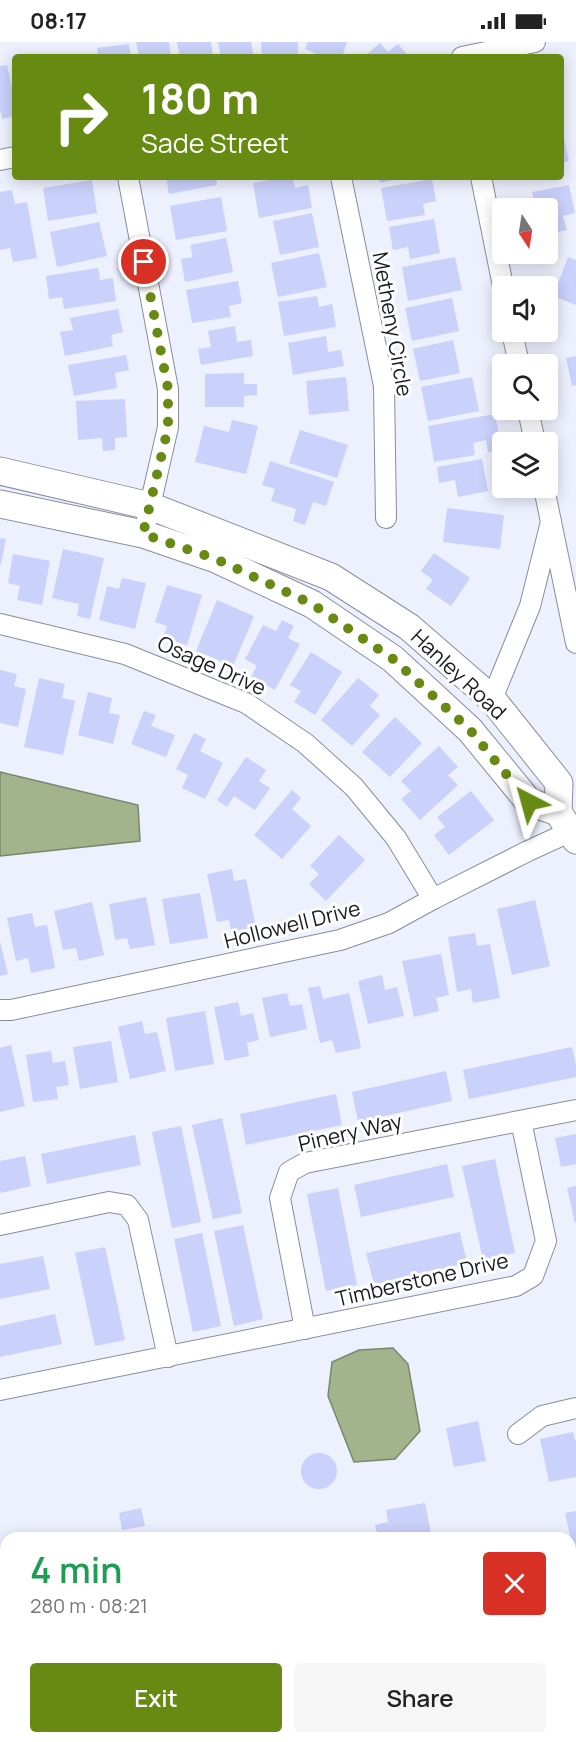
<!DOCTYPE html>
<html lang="en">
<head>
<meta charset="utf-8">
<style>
  body { margin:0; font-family:Manrope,sans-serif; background:#f6f6f6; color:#222; height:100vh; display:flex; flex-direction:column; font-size:22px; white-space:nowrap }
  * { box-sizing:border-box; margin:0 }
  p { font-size:20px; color:#767676 }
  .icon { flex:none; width:33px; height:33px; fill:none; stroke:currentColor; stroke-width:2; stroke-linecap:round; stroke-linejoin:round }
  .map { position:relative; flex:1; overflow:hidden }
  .details { position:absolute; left:0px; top:1490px; width:576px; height:212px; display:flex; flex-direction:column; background:#fff; border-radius:18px 18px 0 0; box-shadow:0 3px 15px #0003 }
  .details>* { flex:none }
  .banner { position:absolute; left:12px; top:12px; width:552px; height:126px; border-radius:6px; box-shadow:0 3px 15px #0003; background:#668a12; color:#fff; overflow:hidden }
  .needle { width:39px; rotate:168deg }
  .fabs { position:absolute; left:492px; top:156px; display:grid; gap:12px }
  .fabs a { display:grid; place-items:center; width:66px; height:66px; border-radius:6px; background:#fff; box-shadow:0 3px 15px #0003; font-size:30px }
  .pin { position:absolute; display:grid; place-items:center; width:51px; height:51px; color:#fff; margin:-26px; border:3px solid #fff; border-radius:50%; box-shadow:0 2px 6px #0007 }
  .me { position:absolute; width:66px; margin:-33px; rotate:321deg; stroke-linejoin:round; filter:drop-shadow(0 0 4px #0008) }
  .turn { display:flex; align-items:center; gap:21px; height:126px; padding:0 30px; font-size:27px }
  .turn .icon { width:78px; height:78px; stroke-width:2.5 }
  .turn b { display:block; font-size:42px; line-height:51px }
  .round { display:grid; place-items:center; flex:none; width:63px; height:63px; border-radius:6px; background:#f6f6f6 }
  .overview { display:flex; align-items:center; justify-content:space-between; height:102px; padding:0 30px }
  h1 { font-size:36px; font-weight:600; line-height:45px; color:#1e9e55 }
  .cta { display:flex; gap:12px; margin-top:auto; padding:12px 30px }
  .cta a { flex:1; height:69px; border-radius:6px; background:#668a12; color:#fff; font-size:24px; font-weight:600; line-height:69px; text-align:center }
  .cta a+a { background:#f6f6f6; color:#222 }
  .status { display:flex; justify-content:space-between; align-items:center; height:42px; padding:0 30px; background:#fff; direction:ltr }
  .status svg { height:16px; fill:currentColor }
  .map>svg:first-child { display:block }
  .green { fill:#cadab4 }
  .water { fill:#a3b48c; stroke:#7a866c; stroke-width:1.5 }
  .building { fill:#cad1fa }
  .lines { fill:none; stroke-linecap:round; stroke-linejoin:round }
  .minor-casing { stroke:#8a8d9c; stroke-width:22 }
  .secondary-casing { stroke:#8a8d9c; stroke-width:29 }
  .minor { stroke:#fff; stroke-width:20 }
  .secondary { stroke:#fff; stroke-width:27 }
  .route { stroke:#668a12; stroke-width:10; stroke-dasharray:0 18 }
  .labels { text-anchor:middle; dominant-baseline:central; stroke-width:6; stroke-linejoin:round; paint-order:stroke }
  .street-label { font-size:21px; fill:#1a1b20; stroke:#fefefe }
</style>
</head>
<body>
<div class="status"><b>08:17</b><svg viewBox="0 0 49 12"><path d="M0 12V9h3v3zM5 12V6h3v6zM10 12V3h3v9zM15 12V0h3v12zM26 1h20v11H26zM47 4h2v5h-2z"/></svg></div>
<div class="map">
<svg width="576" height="1700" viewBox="0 0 576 1700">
  <rect width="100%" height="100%" fill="#edf0fd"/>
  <!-- green -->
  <polygon class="green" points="576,1678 576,1699 518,1700 517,1699 527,1695 570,1695 570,1680"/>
  <!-- water -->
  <g class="water">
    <polygon points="0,730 138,763 140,799 0,814"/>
    <polygon points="393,1306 408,1322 420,1389 395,1417 354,1420 328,1354 332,1320 359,1308"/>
  </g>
  <!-- building -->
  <g class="building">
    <polygon points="136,0 169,0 171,15 139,15"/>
    <polygon points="177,0 211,0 213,15 180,15"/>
    <polygon points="218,0 251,0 254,15 221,15"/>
    <polygon points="261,0 298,0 298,15 262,15"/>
    <polygon points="308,0 347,0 342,15 315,15 317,12 305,7"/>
    <polygon points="380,1 388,10 398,2 409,15 364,15"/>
    <polygon points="129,2 131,15 98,15 97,6"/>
    <polygon points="7,23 15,60 15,74 2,77 0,68 0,24"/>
    <polygon points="562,88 569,119 561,121 561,89"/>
    <polygon points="166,135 216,135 217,143 169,152"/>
    <polygon points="288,135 293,135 295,146 308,143 312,166 259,176 253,141"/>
    <polygon points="378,135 402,135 402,136 380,141"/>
    <polygon points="432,137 436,159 423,162 425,173 387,179 381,146"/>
    <polygon points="92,138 97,171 48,179 43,146"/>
    <polygon points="569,143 575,171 563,174 567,188 548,192 548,166 536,166 532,150"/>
    <polygon points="12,148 15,162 27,160 37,216 13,220 10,206 0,208 0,150"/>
    <polygon points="221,155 227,189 176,198 170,164"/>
    <polygon points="312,171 319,205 280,213 273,179"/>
    <polygon points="434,177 440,211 410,217 408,205 393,208 389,185"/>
    <polygon points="99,180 107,214 57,225 50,190"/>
    <polygon points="226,196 233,230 185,240 181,217 193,215 190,203"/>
    <polygon points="319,211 327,245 278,255 271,221"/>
    <polygon points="455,215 462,248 408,259 402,225"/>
    <polygon points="568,215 576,218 576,263 553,254"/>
    <polygon points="98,226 100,238 113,236 116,259 64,267 62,255 49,257 46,234"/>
    <polygon points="238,239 242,261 229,264 231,275 192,281 186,248"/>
    <polygon points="317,254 319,265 332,262 336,285 284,294 278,260"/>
    <polygon points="452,256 459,289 412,299 405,266"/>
    <polygon points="118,267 123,290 111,293 113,304 65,314 60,290 73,288 70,276"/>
    <polygon points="235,284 237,300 251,298 253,314 201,323 198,307 211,305 208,289"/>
    <polygon points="326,294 328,310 341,308 344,324 293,333 288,301"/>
    <polygon points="453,298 460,331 420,339 413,307"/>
    <polygon points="126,313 129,328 115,331 117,346 74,354 68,323"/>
    <polygon points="576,314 576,343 572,344 566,316"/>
    <polygon points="244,331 244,342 257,342 257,353 244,354 244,365 205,365 205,332"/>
    <polygon points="346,335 349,369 309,373 306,339"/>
    <polygon points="472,335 479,369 428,379 421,345"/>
    <polygon points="125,357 127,395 115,396 115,408 103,409 102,396 78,398 76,359"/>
    <polygon points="495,372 502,408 488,410 486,398 473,401 475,413 434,420 428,384"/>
    <polygon points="232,378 258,384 246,432 195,420 204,384 229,390"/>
    <polygon points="300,388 348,403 337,436 289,421"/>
    <polygon points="482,417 488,449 458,455 455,438 439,441 437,425"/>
    <polygon points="270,419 334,440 326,464 313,460 305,483 293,479 296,467 271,459 275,447 262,443"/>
    <polygon points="447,466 504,473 500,507 443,500"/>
    <polygon points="0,496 6,497 1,522 0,522"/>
    <polygon points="63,507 104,516 90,577 77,574 79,562 52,556"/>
    <polygon points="434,511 470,536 451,564 426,547 433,538 421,529"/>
    <polygon points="13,512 50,519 42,563 17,558 20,544 8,541"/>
    <polygon points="122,536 146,541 135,587 99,578 107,544 119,547"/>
    <polygon points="167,543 202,553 187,603 163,596 167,584 155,580"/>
    <polygon points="217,558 254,574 233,624 196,609"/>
    <polygon points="282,578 294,584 288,596 300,602 275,648 251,635 257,624 245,617 263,583 276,589"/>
    <polygon points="311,610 342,630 315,673 294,660 301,649 290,643"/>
    <polygon points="0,628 17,632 14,644 26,647 18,685 0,681"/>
    <polygon points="39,636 65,642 62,656 75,659 63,713 24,705"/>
    <polygon points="358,636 379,653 370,664 380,673 352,704 321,678"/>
    <polygon points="88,650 112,656 109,671 120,673 113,702 78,693"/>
    <polygon points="144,669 156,673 151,684 175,693 166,715 131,702"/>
    <polygon points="395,675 422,701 390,735 362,710"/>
    <polygon points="194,691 206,697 200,709 223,721 205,757 182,746 188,733 176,727"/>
    <polygon points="439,704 458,725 448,733 458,743 420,778 401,757 411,749 401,739"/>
    <polygon points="246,715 266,728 259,739 270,746 255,768 234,754 227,765 217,758"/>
    <polygon points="292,748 301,756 292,767 311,784 282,817 254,793"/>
    <polygon points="471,749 494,778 449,813 434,793 445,785 437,775"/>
    <polygon points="339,793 365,818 326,859 309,842 319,832 310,824"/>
    <polygon points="232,827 234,839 246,837 256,885 231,890 229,878 217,880 207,832"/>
    <polygon points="200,851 208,896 170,902 162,857"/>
    <polygon points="146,855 155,903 130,907 127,896 115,898 109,862"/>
    <polygon points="535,858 550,924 512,933 497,867"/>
    <polygon points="92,860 104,913 79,919 76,906 63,908 54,869"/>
    <polygon points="32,871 35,885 47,883 55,926 31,931 28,916 16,919 7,876"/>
    <polygon points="475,891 477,904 490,902 500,956 473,961 471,947 457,950 448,895"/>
    <polygon points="0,900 8,932 0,934"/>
    <polygon points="441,912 449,953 436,956 439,969 414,975 402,919"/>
    <polygon points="382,933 385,948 397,945 404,974 368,982 358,939"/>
    <polygon points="320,944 323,957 349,951 361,1006 336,1011 332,998 320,1001 308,946"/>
    <polygon points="287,951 290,964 302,962 307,987 270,995 262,956"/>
    <polygon points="238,960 241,974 253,971 259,998 247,1001 249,1014 225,1019 214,965"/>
    <polygon points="205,969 214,1022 175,1029 166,976"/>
    <polygon points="142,979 145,992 157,990 166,1029 130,1037 118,985"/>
    <polygon points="111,999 118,1040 80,1047 73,1005"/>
    <polygon points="11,1003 25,1064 0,1070 0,1006"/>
    <polygon points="572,1005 576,1023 576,1035 469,1057 463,1028"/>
    <polygon points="51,1009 53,1021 65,1019 69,1043 56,1045 58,1057 33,1060 26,1013"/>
    <polygon points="446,1029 452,1059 358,1080 352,1050"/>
    <polygon points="336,1052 342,1083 246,1103 240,1072"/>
    <polygon points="222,1076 242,1171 213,1177 192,1083"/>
    <polygon points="181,1084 201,1180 172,1186 152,1090"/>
    <polygon points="576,1092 576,1122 561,1125 555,1096"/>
    <polygon points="135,1093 141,1123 47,1142 41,1112"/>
    <polygon points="25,1114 31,1144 0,1151 0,1119"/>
    <polygon points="495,1117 515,1211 483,1218 462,1124"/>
    <polygon points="447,1122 454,1155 361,1175 354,1143"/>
    <polygon points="576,1144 576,1180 575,1181 567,1146"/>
    <polygon points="338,1146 357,1243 326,1249 307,1152"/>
    <polygon points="243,1183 263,1277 234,1284 214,1189"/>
    <polygon points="460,1190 467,1221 374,1242 366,1211"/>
    <polygon points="202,1191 221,1284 193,1290 174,1197"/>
    <polygon points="105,1205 125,1298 95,1304 75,1211"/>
    <polygon points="43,1214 50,1247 0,1257 0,1222"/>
    <polygon points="55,1272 62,1302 0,1315 0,1284"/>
    <polygon points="478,1379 486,1419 454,1425 446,1386"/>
    <polygon points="573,1390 576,1401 576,1435 549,1440 540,1397"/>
    <circle cx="319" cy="1429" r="18"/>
    <polygon points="425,1461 432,1496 378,1496 375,1483 388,1480 386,1468"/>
    <polygon points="141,1466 145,1484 122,1488 119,1471"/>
    <polygon points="576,1469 576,1516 575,1516 565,1471"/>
    <polygon points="576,1645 576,1669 571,1670 570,1646"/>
    <polygon points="285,1695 338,1695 339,1700 286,1700"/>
  </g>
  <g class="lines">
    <defs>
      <g id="minor">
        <polyline points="462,15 535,0"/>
        <polyline points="0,118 15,115"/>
        <polyline points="128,135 168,347 168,385 147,477"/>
        <polyline points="341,135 384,344 386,476"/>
        <polyline points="481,135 503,244"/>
        <polyline points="512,290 519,322"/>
        <polyline points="528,368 535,400"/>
        <polyline points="544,446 576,601"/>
        <polyline points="0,582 125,612 246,661 305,701 354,745 396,796 433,857"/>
        <polyline points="492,657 530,564 551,480"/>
        <polyline points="0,968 11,968 340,898 389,881 433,857 528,809 576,787"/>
        <polyline points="0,1183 109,1160 127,1163 138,1178 168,1315"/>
        <polyline points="305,1287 280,1156 289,1130 305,1121 576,1068"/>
        <polyline points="0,1348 516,1244 533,1234 546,1199 521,1079"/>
        <polyline points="518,1392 542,1374 576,1366"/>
        <polyline points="570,1564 576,1563"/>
        <polyline points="0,1679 6,1678"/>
        <polyline points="407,1695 408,1700"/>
      </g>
      <g id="secondary">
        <polyline points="0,429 150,464 331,535 409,585 492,657 559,741 558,770"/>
        <polyline points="0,462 143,492 216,517 312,562 393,617 470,688 529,760 558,770"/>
        <polyline points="558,770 576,798"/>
      </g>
    </defs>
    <!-- minor casing -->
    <use href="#minor" class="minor-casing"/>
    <!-- secondary casing -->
    <use href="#secondary" class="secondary-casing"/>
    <!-- minor -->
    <use href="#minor" class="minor"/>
    <!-- secondary -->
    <use href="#secondary" class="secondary"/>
  </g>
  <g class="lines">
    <!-- route -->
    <polyline class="route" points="144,220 168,347 168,386 143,492 216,517 312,562 393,617 470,688 529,760"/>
  </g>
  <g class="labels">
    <!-- street labels -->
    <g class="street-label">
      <text transform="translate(393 282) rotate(80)">Metheny Circle</text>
      <text transform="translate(212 623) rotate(24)">Osage Drive</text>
      <text transform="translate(459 632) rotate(43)">Hanley Road</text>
      <text transform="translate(292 882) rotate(-14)">Hollowell Drive</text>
      <text transform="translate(350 1090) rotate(-13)">Pinery Way</text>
      <text transform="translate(422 1237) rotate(-13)">Timberstone Drive</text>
    </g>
  </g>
</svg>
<div class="fabs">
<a><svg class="needle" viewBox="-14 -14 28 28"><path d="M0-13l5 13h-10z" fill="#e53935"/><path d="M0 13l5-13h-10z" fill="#767676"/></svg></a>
<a><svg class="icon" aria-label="sound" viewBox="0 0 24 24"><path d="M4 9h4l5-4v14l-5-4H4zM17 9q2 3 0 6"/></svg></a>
<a><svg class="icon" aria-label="search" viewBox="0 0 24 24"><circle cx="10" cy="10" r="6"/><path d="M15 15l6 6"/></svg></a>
<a><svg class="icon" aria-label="layers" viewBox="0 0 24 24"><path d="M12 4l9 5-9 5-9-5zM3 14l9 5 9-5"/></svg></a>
</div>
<div class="pin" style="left:144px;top:220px;background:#d93025"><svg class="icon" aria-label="arrive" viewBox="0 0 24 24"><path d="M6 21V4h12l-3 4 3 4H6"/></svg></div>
<svg class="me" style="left:529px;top:760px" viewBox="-20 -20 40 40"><path d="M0-17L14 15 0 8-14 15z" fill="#668a12" stroke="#fff" stroke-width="4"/></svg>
<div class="banner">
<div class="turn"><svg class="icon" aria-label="right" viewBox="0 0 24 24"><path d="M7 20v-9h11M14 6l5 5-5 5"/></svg><div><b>180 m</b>Sade Street</div></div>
</div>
<section class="details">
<div class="overview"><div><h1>4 min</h1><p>280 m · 08:21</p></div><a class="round" style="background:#d93025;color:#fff"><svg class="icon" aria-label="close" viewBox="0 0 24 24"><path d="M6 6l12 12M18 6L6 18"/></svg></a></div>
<div class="cta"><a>Exit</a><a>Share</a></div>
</section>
</div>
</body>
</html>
